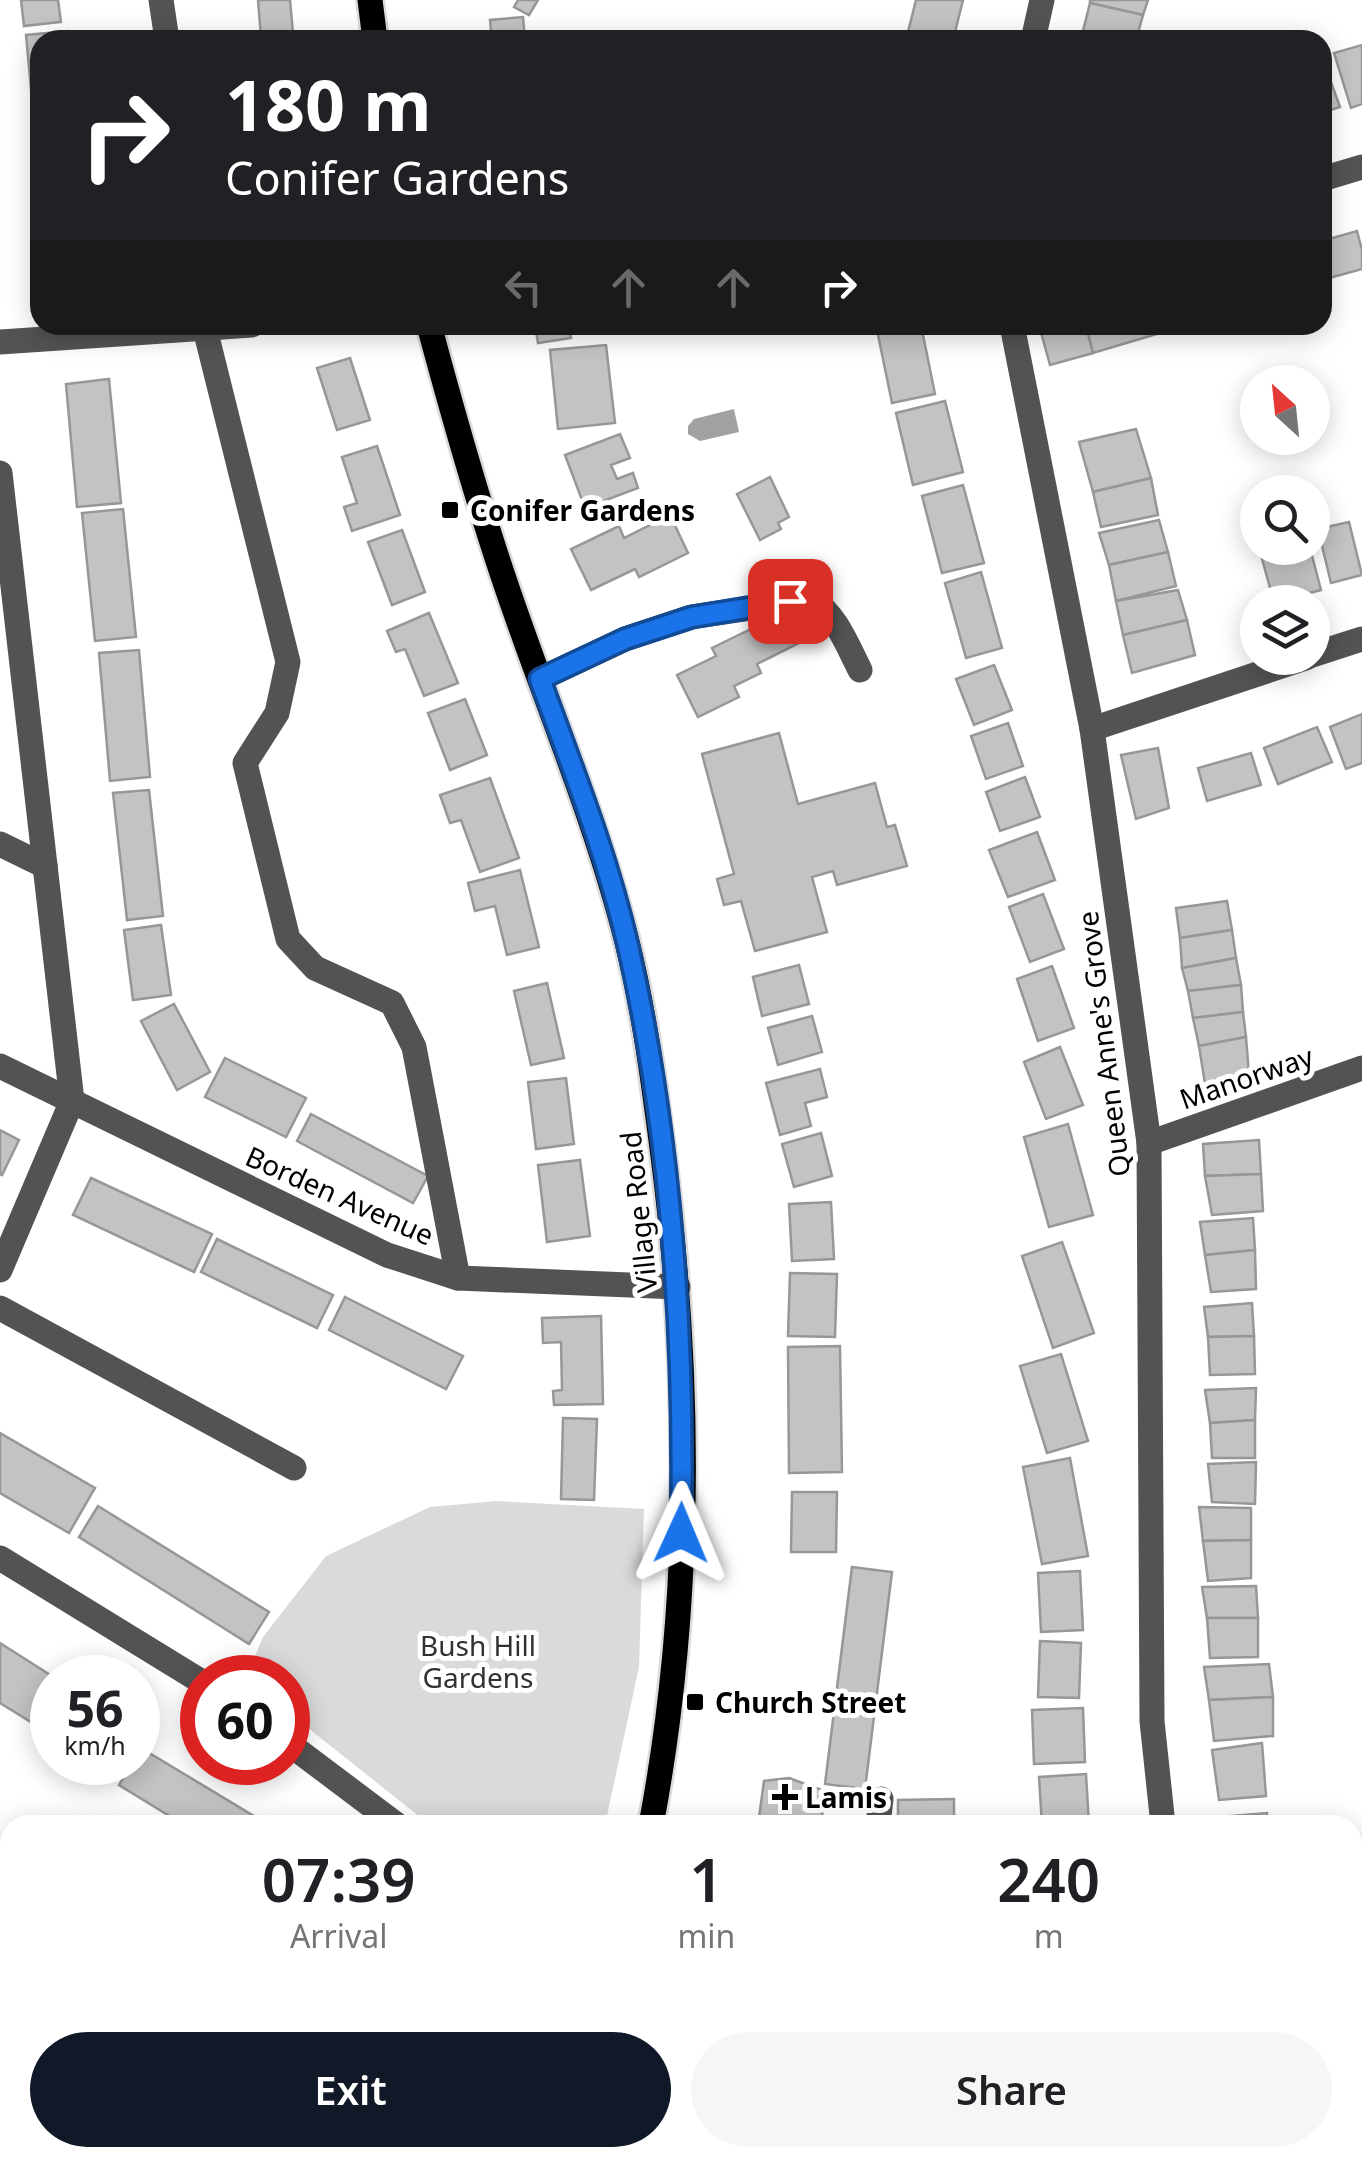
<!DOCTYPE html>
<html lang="en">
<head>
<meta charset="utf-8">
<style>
  body { margin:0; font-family:"Noto Sans",sans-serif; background:#f6f6f6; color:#202124; height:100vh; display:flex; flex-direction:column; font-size:38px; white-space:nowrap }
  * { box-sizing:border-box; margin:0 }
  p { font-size:32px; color:#757577 }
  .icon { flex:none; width:55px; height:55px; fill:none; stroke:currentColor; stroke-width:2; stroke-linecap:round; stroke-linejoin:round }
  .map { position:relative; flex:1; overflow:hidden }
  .sheet { position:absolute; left:0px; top:1815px; width:1362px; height:352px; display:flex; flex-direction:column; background:#fff; border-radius:30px 30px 0 0; box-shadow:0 5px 25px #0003 }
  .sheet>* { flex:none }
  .top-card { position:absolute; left:30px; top:30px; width:1302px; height:305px; border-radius:30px; box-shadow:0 5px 25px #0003; background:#202124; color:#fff; overflow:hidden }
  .needle { width:65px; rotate:333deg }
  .fabs { position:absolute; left:1240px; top:365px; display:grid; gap:20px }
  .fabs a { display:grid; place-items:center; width:90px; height:90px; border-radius:50%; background:#fff; box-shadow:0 5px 25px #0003; font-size:50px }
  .speed { position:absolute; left:30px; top:1655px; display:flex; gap:20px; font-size:50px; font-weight:700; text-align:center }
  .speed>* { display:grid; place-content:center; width:130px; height:130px; border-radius:50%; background:#fff; box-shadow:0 5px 25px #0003; line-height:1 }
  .speed small { font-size:25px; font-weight:400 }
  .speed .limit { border:15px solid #d22; background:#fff; color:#111 }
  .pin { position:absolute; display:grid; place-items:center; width:85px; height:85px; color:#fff; margin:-42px; border-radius:20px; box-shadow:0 5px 15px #0006 }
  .me { position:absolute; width:110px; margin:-55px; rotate:1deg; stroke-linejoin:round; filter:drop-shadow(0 0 8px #0008) }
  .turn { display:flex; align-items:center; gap:35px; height:210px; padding:0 30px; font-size:45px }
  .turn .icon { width:130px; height:130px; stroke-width:2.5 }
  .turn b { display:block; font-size:70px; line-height:85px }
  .lanes { display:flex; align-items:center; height:95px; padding:0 30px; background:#0003; justify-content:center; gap:50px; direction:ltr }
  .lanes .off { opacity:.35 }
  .eta { display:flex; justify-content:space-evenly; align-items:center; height:170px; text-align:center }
  .eta b { font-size:60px; font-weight:600; line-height:70px }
  .button { display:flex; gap:20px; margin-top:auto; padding:20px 30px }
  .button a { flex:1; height:115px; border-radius:60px; background:#111827; color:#fff; font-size:40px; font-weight:600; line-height:115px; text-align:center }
  .button a+a { background:#f6f6f6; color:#202124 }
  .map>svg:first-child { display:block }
  .green { fill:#dadada }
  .water { fill:#a1a1a1 }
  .building { fill:#c3c3c3; stroke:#979797; stroke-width:2.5 }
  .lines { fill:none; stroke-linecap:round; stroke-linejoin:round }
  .major-casing { stroke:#dbdbdb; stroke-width:30 }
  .minor { stroke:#535353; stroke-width:25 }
  .major { stroke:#000; stroke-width:25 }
  .route-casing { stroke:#114b97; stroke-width:25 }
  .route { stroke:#1a73e8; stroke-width:18 }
  .poi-dot { fill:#000; stroke:#fff; stroke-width:4 }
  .labels { text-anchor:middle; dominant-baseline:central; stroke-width:10; stroke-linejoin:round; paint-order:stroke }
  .poi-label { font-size:28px; font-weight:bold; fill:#000; stroke:#fff; text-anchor:start }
  .street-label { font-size:28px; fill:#000; stroke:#fff }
  .park-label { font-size:28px; fill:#313131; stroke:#fff }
</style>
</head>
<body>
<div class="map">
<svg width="1362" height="2166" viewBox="0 0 1362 2166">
  <rect width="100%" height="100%" fill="#fff"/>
  <!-- green -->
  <polygon class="green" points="496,1501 644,1509 639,1667 605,1825 430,1825 288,1712 288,1678 246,1677 263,1637 326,1556 430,1507"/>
  <!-- water -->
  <polygon class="water" points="734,409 739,432 700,441 688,434 688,426 694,419"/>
  <!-- building -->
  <g class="building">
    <polygon points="21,0 58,0 61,22 24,26"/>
    <polygon points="258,0 290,0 293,33 261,37"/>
    <polygon points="518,0 538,0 529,15 514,7"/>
    <polygon points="916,0 963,0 953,40 906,40"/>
    <polygon points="1090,0 1148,0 1143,15 1090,3"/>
    <polygon points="1090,3 1143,15 1136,40 1081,39"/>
    <polygon points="523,17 525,40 492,40 490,20"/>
    <polygon points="68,31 69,40 40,40 38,164 26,35"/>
    <polygon points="1362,45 1362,104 1351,108 1334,53"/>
    <polygon points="1322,57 1340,107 1322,113"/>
    <polygon points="1357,231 1362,250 1362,269 1322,280 1322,241"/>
    <polygon points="535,325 569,325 571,338 538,343"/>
    <polygon points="876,325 921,325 935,394 892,403"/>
    <polygon points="1039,325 1086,325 1093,353 1050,365"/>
    <polygon points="1086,325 1187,325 1093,353"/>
    <polygon points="606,345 615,423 558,429 550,350"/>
    <polygon points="350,358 370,420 337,430 317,368"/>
    <polygon points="109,379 121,503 77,507 66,384"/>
    <polygon points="945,401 963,472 913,485 896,413"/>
    <polygon points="1136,429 1151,478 1093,492 1079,442"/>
    <polygon points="620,434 630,458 611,465 617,479 633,473 638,488 585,508 565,455"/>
    <polygon points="377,446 400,515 352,531 344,507 357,503 342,457"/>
    <polygon points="770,477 789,517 778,523 781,529 760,540 737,494"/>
    <polygon points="1151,478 1158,515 1101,527 1093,492"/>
    <polygon points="963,485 984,563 942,573 922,496"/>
    <polygon points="123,509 136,637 95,641 82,513"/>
    <polygon points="670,515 688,553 639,577 635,569 591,590 571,549 619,526 624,538"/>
    <polygon points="1159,520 1168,552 1109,565 1099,533"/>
    <polygon points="1349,522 1362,575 1331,583 1318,529"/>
    <polygon points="402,530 425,592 392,605 368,542"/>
    <polygon points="1259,548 1310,548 1321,590 1274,602"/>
    <polygon points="1168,552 1176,586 1116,601 1109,565"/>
    <polygon points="981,572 1002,648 966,658 945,583"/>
    <polygon points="1178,590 1187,620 1123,635 1116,601"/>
    <polygon points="786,612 801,642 757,664 761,673 734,686 739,697 698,717 677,675 716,656 712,648"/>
    <polygon points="429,613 458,683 424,696 405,649 396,652 387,631"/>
    <polygon points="1187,620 1195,655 1132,673 1123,635"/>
    <polygon points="139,650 150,777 110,781 99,653"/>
    <polygon points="994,665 1012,710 974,725 956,679"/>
    <polygon points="465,699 487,755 450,770 428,713"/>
    <polygon points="1362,714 1362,763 1346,769 1330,727"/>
    <polygon points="1008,723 1023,766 986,779 971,736"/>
    <polygon points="1317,727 1332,762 1278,784 1264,748"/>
    <polygon points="779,733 798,804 875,783 887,827 895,825 907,866 837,885 833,871 812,877 827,932 755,951 741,901 724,905 717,879 734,874 702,754"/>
    <polygon points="1158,748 1169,808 1136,819 1121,755"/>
    <polygon points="1251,753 1261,785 1207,801 1198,768"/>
    <polygon points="1025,777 1040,817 1000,831 986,792"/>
    <polygon points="490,778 519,858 480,872 461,820 450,823 440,795"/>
    <polygon points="149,790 163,916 127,920 113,793"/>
    <polygon points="1037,832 1055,880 1008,897 989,850"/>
    <polygon points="520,870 539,947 507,955 495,906 475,911 468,883"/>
    <polygon points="1043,894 1064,949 1030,962 1009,907"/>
    <polygon points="1227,901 1232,930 1180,938 1176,908"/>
    <polygon points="161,925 171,995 133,1000 124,930"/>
    <polygon points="1232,930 1236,958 1182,968 1180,938"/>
    <polygon points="1236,958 1241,985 1188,991 1182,968"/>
    <polygon points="799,965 809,1004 762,1016 753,977"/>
    <polygon points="1052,966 1074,1028 1038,1041 1017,979"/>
    <polygon points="547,983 564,1058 531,1065 514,991"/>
    <polygon points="1241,985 1243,1012 1193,1018 1188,991"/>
    <polygon points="174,1004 210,1072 177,1090 141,1021"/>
    <polygon points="1243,1012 1246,1037 1199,1046 1193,1018"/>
    <polygon points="812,1016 822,1052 778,1065 768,1028"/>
    <polygon points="1246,1037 1249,1074 1205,1084 1199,1046"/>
    <polygon points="1060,1047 1083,1105 1046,1119 1024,1062"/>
    <polygon points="225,1058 306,1098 286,1137 205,1097"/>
    <polygon points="820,1069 827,1097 805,1103 811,1126 780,1135 766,1083"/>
    <polygon points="566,1078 574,1144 536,1149 528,1082"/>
    <polygon points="311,1114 428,1176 413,1203 297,1141"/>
    <polygon points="1068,1124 1093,1215 1049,1227 1024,1137"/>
    <polygon points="0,1130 19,1140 2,1175 0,1174"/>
    <polygon points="821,1133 832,1176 794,1187 782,1144"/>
    <polygon points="1259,1140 1261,1174 1205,1176 1203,1144"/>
    <polygon points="580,1160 590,1236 547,1242 538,1165"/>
    <polygon points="1261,1174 1263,1211 1212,1215 1205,1176"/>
    <polygon points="91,1178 212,1234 194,1272 73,1215"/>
    <polygon points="831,1202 834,1259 792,1261 789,1204"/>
    <polygon points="1253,1218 1255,1250 1205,1255 1200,1222"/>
    <polygon points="217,1239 333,1295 317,1328 201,1272"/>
    <polygon points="1062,1242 1094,1333 1053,1348 1022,1256"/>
    <polygon points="1255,1250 1256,1289 1211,1292 1205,1255"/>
    <polygon points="790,1273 837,1274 835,1337 788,1336"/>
    <polygon points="345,1297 463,1356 446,1389 329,1330"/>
    <polygon points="1252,1303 1254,1336 1208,1337 1204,1307"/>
    <polygon points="601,1316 603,1404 554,1405 553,1391 562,1390 561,1342 543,1343 542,1318"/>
    <polygon points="1254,1336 1255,1374 1210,1375 1208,1337"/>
    <polygon points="840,1346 842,1472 789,1473 788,1347"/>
    <polygon points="1061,1354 1088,1441 1047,1453 1020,1366"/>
    <polygon points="1256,1388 1255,1420 1210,1423 1205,1390"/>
    <polygon points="563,1418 597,1419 594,1500 561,1499"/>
    <polygon points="1255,1420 1255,1458 1212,1458 1210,1423"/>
    <polygon points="0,1433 95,1488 69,1533 0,1493"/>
    <polygon points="1070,1458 1088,1556 1042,1564 1023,1467"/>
    <polygon points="1256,1462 1255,1504 1212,1502 1208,1464"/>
    <polygon points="792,1492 837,1492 836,1552 791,1552"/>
    <polygon points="98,1506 269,1612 249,1644 79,1537"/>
    <polygon points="1199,1507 1251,1508 1251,1540 1203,1541"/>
    <polygon points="1251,1540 1251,1578 1208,1581 1203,1541"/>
    <polygon points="852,1567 892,1572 865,1789 825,1784"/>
    <polygon points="1080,1571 1083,1630 1041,1632 1038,1573"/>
    <polygon points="1256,1586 1258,1618 1207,1618 1202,1587"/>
    <polygon points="1207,1618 1258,1618 1258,1657 1210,1658"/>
    <polygon points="1040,1641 1081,1643 1079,1698 1038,1697"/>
    <polygon points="0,1643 55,1678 52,1678 52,1735 0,1703"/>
    <polygon points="1269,1664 1273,1697 1209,1700 1204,1667"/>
    <polygon points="1273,1697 1273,1736 1214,1741 1209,1700"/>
    <polygon points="1083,1708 1085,1762 1034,1764 1032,1710"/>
    <polygon points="1262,1743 1266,1796 1219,1800 1212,1750"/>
    <polygon points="141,1748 269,1825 184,1825 119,1785 133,1762 138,1762"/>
    <polygon points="1086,1774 1089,1825 1042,1825 1039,1777"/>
    <polygon points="789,1778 825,1791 821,1825 758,1825 764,1781"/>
    <polygon points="954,1799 954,1825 898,1825 898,1800"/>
    <polygon points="1267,1813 1267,1825 1221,1825 1220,1817"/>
    <polygon points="0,2042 10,2044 10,2087 0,2085"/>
    <polygon points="1362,2053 1362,2110 1357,2111 1352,2094 1352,2055"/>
    <polygon points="381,2158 387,2158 412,2166 378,2166"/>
    <polygon points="417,2158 465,2158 462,2166 414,2166"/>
    <polygon points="835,2158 889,2158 890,2159 840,2164"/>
  </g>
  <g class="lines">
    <defs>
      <g id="major">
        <polyline points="370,0 375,40"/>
        <path d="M429 325C451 407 474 489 501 570 542 694 595 815 627 942 644 1010 653 1079 662 1148 691 1371 693 1603 651 1825"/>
        <polyline points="723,2158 730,2166"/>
        <polyline points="558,2166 561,2158"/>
      </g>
    </defs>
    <!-- major casing -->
    <use href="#major" class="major-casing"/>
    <!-- minor -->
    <g class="minor">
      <polyline points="161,0 167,40"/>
      <polyline points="1033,40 1042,0"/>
      <polyline points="1322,179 1362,167"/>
      <polyline points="204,325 288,662 277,713 245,763 288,939 315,968 392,1003 414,1047 458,1278"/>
      <polyline points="1012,325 1092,729 1149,1143 1152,1721 1163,1825"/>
      <polyline points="0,342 252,325"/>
      <polyline points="0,473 72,1101 0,1270"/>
      <polyline points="1312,655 1362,639"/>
      <path d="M540 679 625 639 691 617 812 599C837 616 847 645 860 670"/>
      <polyline points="1092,729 1306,658"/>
      <polyline points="0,844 45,866"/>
      <polyline points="0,1066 387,1255 458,1278 678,1287"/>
      <polyline points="1149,1143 1362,1068"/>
      <polyline points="0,1308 294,1468"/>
      <polyline points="0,1558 202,1682"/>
      <polyline points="288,1743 397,1825"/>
      <polyline points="878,1825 881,1799"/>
      <polyline points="0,1914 10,1917"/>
      <polyline points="0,2139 10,2142"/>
      <polyline points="72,2158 106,2166"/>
      <polyline points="912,2158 913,2166"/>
      <polyline points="1198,2158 1199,2166"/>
      <polyline points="359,2166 360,2158"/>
      <polyline points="495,2166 498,2158"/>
    </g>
    <!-- major -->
    <use href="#major" class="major"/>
  </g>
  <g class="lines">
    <defs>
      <path id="route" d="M681 1533C685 1336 672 1138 628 946 607 854 572 767 540 679L625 639 692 617 790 601"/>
    </defs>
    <!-- route casing -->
    <use href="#route" class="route-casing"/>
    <!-- route -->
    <use href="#route" class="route"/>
  </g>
  <!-- markers -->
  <g class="poi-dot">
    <rect x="440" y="500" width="20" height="20" rx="5"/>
    <rect x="685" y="1692" width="20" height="20" rx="5"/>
    <path d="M780 1782h10v10h10v10h-10v10h-10v-10h-10v-10h10z"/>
  </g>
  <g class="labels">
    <!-- poi labels -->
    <g class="poi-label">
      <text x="470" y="510">Conifer Gardens</text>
      <text x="715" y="1702">Church Street</text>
      <text x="805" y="1797">Lamis</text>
    </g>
    <!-- street labels -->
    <g class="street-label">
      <text transform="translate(1103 1044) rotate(-97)">Queen Anne's Grove</text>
      <text transform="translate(1246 1077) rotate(-19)">Manorway</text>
      <text transform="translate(340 1195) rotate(24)">Borden Avenue</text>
      <text transform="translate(638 1212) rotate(-96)">Village Road</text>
    </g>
    <!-- park labels -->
    <g class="park-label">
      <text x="478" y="1645">Bush Hill<tspan x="478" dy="32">Gardens</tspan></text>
    </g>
  </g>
</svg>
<div class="fabs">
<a><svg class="needle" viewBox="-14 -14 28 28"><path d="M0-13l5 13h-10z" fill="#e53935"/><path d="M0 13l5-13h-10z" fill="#757577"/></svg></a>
<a><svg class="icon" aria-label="search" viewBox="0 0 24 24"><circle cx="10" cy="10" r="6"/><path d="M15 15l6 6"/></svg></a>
<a><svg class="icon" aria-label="layers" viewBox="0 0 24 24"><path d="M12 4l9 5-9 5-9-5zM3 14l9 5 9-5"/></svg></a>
</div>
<div class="speed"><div>56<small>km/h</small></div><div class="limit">60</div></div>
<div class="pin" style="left:790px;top:601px;background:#d93025"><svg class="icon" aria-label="arrive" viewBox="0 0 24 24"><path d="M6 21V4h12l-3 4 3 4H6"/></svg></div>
<svg class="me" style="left:681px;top:1533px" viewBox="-20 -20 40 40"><path d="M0-17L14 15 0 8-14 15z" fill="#1a73e8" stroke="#fff" stroke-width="4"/></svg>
<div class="top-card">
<div class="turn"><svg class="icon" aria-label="right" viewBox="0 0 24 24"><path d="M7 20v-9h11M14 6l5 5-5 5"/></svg><div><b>180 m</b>Conifer Gardens</div></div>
<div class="lanes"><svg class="icon off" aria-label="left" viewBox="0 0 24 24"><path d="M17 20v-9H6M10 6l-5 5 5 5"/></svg><svg class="icon off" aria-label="ahead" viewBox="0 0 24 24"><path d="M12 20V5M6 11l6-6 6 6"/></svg><svg class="icon off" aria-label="ahead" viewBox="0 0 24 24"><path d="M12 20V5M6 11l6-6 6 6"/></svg><svg class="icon" aria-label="right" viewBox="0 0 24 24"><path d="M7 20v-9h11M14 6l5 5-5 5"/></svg></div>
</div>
<section class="sheet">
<div class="eta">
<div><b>07:39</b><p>Arrival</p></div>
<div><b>1</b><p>min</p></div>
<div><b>240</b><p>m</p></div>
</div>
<div class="button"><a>Exit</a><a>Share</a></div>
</section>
</div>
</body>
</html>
